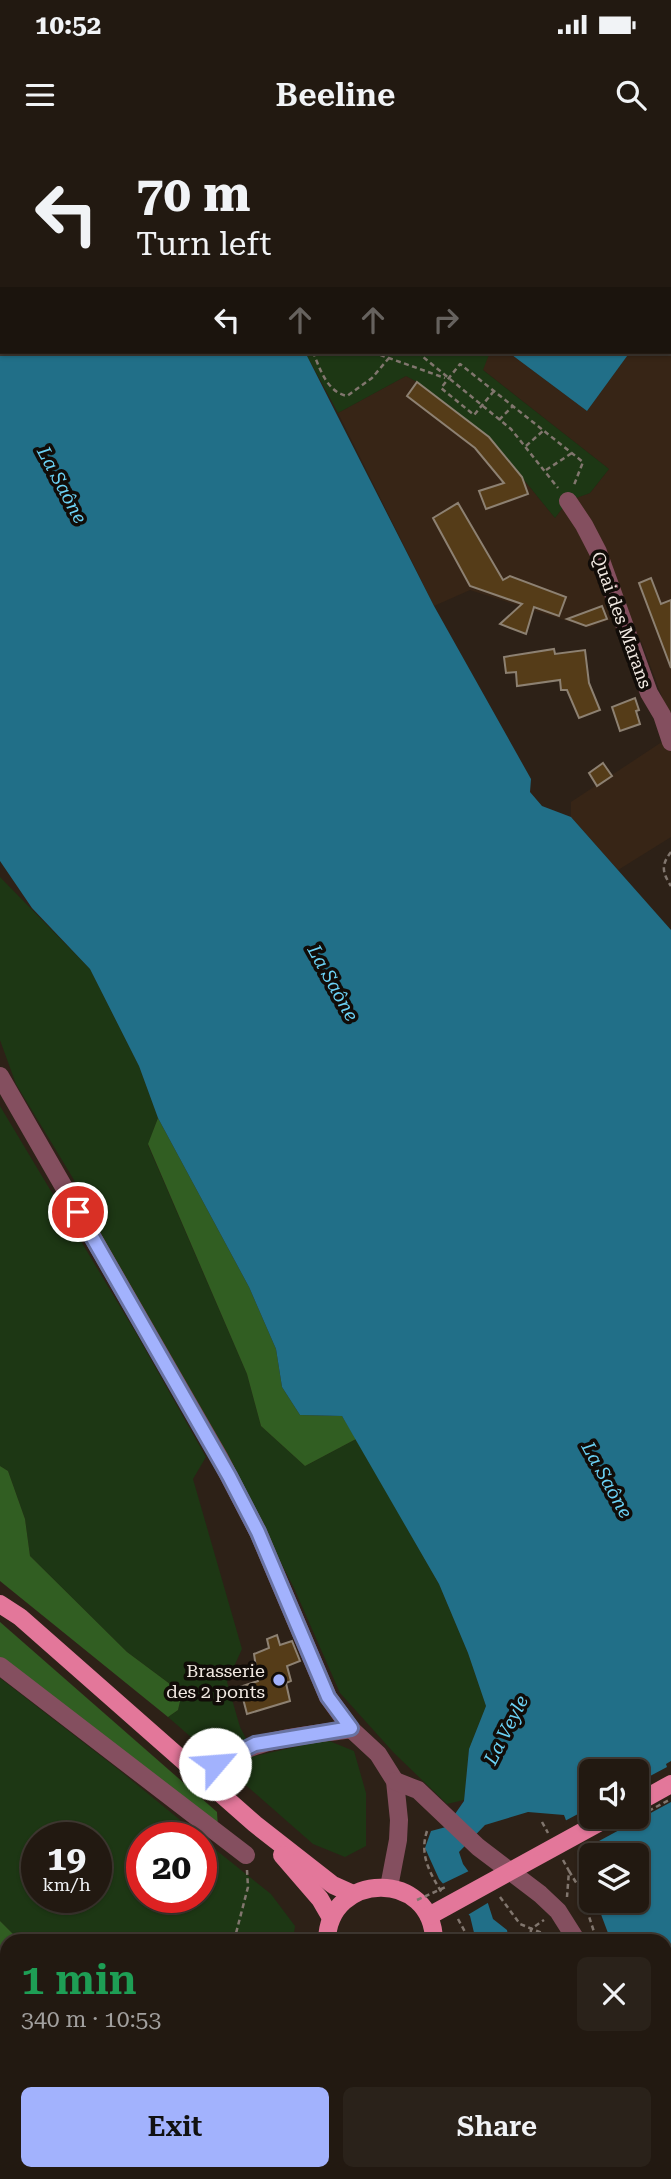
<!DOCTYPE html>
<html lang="en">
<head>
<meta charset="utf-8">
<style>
  body { margin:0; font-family:"Roboto Serif",serif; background:#2a221a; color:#f1f3f6; height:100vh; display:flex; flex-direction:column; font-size:26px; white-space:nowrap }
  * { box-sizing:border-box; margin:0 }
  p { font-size:23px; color:#a2a09f }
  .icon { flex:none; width:38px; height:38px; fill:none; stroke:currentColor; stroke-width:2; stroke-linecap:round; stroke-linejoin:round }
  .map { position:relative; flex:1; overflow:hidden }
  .panel { position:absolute; left:0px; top:1794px; width:672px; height:247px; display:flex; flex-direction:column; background:#221911; border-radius:21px 21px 0 0; box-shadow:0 2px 5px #0004,0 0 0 2px #3f3831 }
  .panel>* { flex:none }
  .guide { position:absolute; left:0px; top:0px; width:672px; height:214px; box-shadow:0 2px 5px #0004,0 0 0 2px #3f3831; background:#221911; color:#f1f3f6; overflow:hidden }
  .tools { position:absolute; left:579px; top:1619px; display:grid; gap:14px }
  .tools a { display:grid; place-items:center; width:70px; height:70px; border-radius:10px; background:#221911; box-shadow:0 2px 5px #0004,0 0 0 2px #3f3831; font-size:35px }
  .speed { position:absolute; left:21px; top:1682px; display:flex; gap:14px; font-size:35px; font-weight:700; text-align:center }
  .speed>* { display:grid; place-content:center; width:91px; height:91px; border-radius:50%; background:#221911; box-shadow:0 2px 5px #0004,0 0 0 2px #3f3831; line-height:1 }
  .speed small { font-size:18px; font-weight:400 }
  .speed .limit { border:10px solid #d22; background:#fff; color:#111 }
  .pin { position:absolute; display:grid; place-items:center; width:60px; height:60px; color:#fff; margin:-30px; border:4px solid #fff; border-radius:50%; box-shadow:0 2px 7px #0007 }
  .me { position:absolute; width:77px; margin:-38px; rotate:63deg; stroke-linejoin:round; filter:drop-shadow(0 0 5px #0008) }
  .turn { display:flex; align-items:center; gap:24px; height:147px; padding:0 21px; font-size:32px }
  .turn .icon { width:91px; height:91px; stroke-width:2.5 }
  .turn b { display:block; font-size:49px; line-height:60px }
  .lanes { display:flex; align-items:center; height:66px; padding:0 21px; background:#0003; justify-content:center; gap:35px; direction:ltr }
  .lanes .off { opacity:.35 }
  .round { display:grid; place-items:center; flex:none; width:74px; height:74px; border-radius:10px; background:#2a221a }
  .overview { display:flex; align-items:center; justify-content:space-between; height:119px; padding:0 21px }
  h1 { font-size:42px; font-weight:600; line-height:52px; color:#1e9e55 }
  .action { display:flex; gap:14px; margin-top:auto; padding:14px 21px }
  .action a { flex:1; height:80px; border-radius:10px; background:#a2b2fd; color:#111; font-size:28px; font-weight:600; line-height:80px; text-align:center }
  .action a+a { background:#2a221a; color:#f1f3f6 }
  .status { display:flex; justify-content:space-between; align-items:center; height:49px; padding:0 35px; background:#221911; direction:ltr }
  .status svg { height:19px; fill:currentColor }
  header { display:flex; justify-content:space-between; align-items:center; height:91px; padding:0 21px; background:#221911; font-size:32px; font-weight:600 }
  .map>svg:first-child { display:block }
  .built { fill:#372516 }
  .green { fill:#1d3714; fill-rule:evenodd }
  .forest { fill:#315e22 }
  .water { fill:#216f88; fill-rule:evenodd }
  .pier { fill:#2d2117 }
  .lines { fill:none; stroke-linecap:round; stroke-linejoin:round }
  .river { stroke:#216f88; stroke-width:26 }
  .building { fill:#553c18; stroke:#8d8172; stroke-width:2 }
  .path { stroke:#81766e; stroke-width:2.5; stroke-dasharray:5 3.5; stroke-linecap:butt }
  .minor { stroke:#844f5f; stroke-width:18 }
  .major { stroke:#e3779a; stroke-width:18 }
  .path-bridge { stroke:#81766e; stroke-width:2.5; stroke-dasharray:5 3.5; stroke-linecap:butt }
  .major-bridge { stroke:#e3779a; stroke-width:18 }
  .route-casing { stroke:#6974a4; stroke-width:18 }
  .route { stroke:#a2b2fd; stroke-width:12 }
  .poi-dot { fill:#a2b2fd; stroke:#110c08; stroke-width:2.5 }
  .labels { text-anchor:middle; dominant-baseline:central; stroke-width:7; stroke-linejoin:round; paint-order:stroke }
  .street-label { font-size:18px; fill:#f0e8e1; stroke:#110c08 }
  .poi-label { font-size:18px; fill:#f0e8e1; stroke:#110c08; text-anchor:end }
  .water-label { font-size:19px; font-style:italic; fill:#6cd2f5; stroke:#110c08 }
</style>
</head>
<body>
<div class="status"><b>10:52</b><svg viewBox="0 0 49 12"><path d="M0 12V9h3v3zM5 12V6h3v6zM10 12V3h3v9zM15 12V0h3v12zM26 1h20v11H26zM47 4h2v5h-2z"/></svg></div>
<header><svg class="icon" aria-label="menu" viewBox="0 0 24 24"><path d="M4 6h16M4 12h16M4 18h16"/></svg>Beeline<svg class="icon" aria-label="search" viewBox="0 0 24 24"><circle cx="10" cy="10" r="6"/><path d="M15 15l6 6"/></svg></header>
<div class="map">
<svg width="671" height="2039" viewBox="0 0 671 2039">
  <rect width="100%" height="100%" fill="#2d2117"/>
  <!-- built -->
  <g class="built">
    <polygon points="586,0 671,0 671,581 641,501 614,478 589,488 470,450 434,466 338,273 406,236 417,242 489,297 555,378 568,361 590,353 609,329 482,229 490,212 508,212 587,271 630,212 670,212 670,2"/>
    <polygon points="671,596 671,697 618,730 571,677 571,662"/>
  </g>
  <!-- green -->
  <g class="green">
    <polygon points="305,212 490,212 483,230 609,329 590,353 568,361 555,378 489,297 417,242 406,236 338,273"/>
    <polygon points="0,737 90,829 139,926 158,978 148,1005 247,1234 261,1286 305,1326 356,1299 439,1444 468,1513 486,1566 469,1609 464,1660 447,1664 394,1613 340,1553 294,1448 215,1295 83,1070 74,1040 16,944 0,900"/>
    <polygon points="0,966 136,1193 206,1317 193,1339 242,1509 227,1542 240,1587 255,1616 327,1600 354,1611 366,1653 366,1706 345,1717 313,1704 168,1577 178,1570 182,1553 127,1512 30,1416 25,1379 8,1331 0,1326"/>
    <path d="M0 1538 119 1630 201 1697 142 1698V1757H201V1698L271 1754 295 1786 293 1801H20L0 1781ZM37 1698H96V1757H37Z"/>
    <polygon points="0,1836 7,1844 7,2034 153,2034 149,2039 0,2039"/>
    <polygon points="266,2034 354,2034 353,2039 249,2039"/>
  </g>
  <!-- forest -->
  <g class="forest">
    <polygon points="158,978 249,1147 276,1209 282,1247 300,1275 342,1276 356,1299 305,1326 261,1286 247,1234 148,1004"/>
    <polygon points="0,1326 8,1331 25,1379 30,1416 127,1512 182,1553 178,1570 168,1577 0,1441"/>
    <polygon points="0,1482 217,1672 218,1687 0,1519"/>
    <polygon points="0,1781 20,1801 7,1801 7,1817 0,1810"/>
    <polygon points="354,2034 473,2034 477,2039 353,2039"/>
    <polygon points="528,2034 605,2034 611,2039 529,2039"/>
  </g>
  <!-- water -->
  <g class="water">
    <path d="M0 0 347 2H2V212H305L434 466 531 639 530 652 542 666 571 677 671 790V1974L665 1956V1801H611L596 1761 637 1760V1715H592L591 1748 564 1675 528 1672 485 1685 459 1712 463 1724 485 1754 493 1779 507 1790 509 1801H476L470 1776 439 1739 425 1708 431 1691 446 1687 464 1661 469 1609 486 1566 468 1513 439 1444 342 1276 300 1275 282 1247 276 1209 249 1147 158 978 139 926 90 829 32 768 0 721ZM592 1631H637V1676H592Z"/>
    <rect x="441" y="0" width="145" height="2"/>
    <polygon points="508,212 630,212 587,271"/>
  </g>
  <!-- pier -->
  <g class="pier">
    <polygon points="671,1621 671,1662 575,1714 563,1682 591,1667 592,1676 637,1676 637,1643 667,1627 666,1624"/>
    <polygon points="471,1730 488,1752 491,1761 466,1776 440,1745"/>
  </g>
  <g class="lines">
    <!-- river -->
    <polyline class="river" points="0,1823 7,1831"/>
  </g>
  <!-- building -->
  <g class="building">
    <polygon points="417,242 489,297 522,337 528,354 486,369 479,351 504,343 475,308 407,256"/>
    <polygon points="458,363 503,440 510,436 566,457 559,476 534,467 526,494 500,484 522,464 470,446 433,378"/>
    <polygon points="651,438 661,464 671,460 671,528 639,443"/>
    <polygon points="602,466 607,479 586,486 567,479"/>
    <polygon points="554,509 555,514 585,510 589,543 600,570 579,578 567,550 561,550 560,540 517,546 516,532 506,533 504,517"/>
    <polygon points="635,558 639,570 636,571 640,584 620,591 612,567"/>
    <polygon points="603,623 612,636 597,646 589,633"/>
    <polygon points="277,1495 280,1505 292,1501 300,1521 287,1526 291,1541 286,1543 290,1561 247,1574 240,1547 258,1541 254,1514 269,1508 267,1499"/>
  </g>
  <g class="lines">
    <!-- path -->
    <g class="path">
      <path d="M313 212C320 229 327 252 347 256L372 238 394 212"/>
      <polyline points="372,212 445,238"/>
      <polyline points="417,212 511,289 558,348"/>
      <polyline points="494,251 474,275 441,248 460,224 583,322 574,345"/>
      <polyline points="499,280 513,266"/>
      <polyline points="526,306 544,290"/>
      <polyline points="546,330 572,313"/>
      <path d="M671 712C661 725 662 732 671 746"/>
      <polyline points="542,1682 548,1693"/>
      <path d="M427 1691C419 1715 430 1733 442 1753"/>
      <polyline points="563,1720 569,1731 567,1757"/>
      <polyline points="569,1731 580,1749 597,1801"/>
      <polyline points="500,1757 520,1784 557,1799"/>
      <polyline points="458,1779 470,1801"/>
      <polyline points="234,1801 248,1747 247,1730"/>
      <polyline points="530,1801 531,1789 544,1780"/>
    </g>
    <!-- minor -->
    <g class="minor">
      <polyline points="568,361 584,385 598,412 649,553 662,575 671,602"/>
      <polyline points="0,936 219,1317 258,1392 328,1557 351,1589 378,1614 395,1641 399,1680 398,1700 389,1747"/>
      <polyline points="0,1526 246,1715"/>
      <path d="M202 1637C242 1598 298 1597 351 1589"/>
      <polyline points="395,1641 418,1650 478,1707 540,1754 558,1771 577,1801"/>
      <polyline points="156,2039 160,2034"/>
    </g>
    <!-- major -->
    <g class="major">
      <polyline points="0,1464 20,1477 255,1684 333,1745 353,1754"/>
      <polyline points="637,1663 671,1644"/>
      <polyline points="282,1715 320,1759 331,1778"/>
      <path d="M327 1801C328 1731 433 1729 434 1801"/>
      <polyline points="638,2034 642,2039"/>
      <polyline points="202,2039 206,2034"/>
    </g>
    <!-- path-bridge -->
    <g class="path-bridge">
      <polyline points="626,1683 671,1659"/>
      <polyline points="417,1760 448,1746"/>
    </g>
    <!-- major-bridge -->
    <polyline class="major-bridge" points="429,1776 611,1676"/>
  </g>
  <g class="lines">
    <defs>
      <polyline id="route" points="78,1072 229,1336 258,1392 328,1557 351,1588 255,1604 215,1624"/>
    </defs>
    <!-- route casing -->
    <use href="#route" class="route-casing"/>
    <!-- route -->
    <use href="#route" class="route"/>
  </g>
  <!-- markers -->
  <circle class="poi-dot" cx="279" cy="1540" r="7"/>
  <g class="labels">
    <!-- street labels -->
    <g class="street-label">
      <text transform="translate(622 480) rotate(70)">Quai des Marans</text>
    </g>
    <!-- poi labels -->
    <g class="poi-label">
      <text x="265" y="1530">Brasserie<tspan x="265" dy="21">des 2 ponts</tspan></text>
    </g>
    <!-- water labels -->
    <g class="water-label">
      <text transform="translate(62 345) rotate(62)">La Saône</text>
      <text transform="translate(333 843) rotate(61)">La Saône</text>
      <text transform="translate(607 1340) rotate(61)">La Saône</text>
      <text transform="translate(506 1590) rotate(-63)">La Veyle</text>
    </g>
  </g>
</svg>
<div class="tools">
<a><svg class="icon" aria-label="sound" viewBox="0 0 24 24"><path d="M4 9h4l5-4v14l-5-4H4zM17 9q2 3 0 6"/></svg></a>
<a><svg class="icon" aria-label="layers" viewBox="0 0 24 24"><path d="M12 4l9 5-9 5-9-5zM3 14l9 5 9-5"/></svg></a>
</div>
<div class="speed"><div>19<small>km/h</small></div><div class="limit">20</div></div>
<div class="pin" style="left:78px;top:1072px;background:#d93025"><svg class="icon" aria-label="arrive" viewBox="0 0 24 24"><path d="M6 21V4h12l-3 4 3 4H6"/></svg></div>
<svg class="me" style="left:215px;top:1624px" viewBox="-20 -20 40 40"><circle r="19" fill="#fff"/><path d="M0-13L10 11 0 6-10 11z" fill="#a2b2fd"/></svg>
<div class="guide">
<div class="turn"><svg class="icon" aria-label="left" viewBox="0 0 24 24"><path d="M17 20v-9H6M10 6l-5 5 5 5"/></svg><div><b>70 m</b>Turn left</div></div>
<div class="lanes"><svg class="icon" aria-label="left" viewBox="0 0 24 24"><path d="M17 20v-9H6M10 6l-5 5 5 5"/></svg><svg class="icon off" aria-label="ahead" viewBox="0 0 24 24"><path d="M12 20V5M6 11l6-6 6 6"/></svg><svg class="icon off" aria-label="ahead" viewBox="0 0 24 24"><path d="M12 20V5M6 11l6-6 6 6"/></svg><svg class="icon off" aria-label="right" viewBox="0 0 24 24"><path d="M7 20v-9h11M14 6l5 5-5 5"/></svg></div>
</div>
<section class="panel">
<div class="overview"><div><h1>1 min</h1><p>340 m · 10:53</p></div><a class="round"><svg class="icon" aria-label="close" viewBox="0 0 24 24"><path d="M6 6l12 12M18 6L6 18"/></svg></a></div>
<div class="action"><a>Exit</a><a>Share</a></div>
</section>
</div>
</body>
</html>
